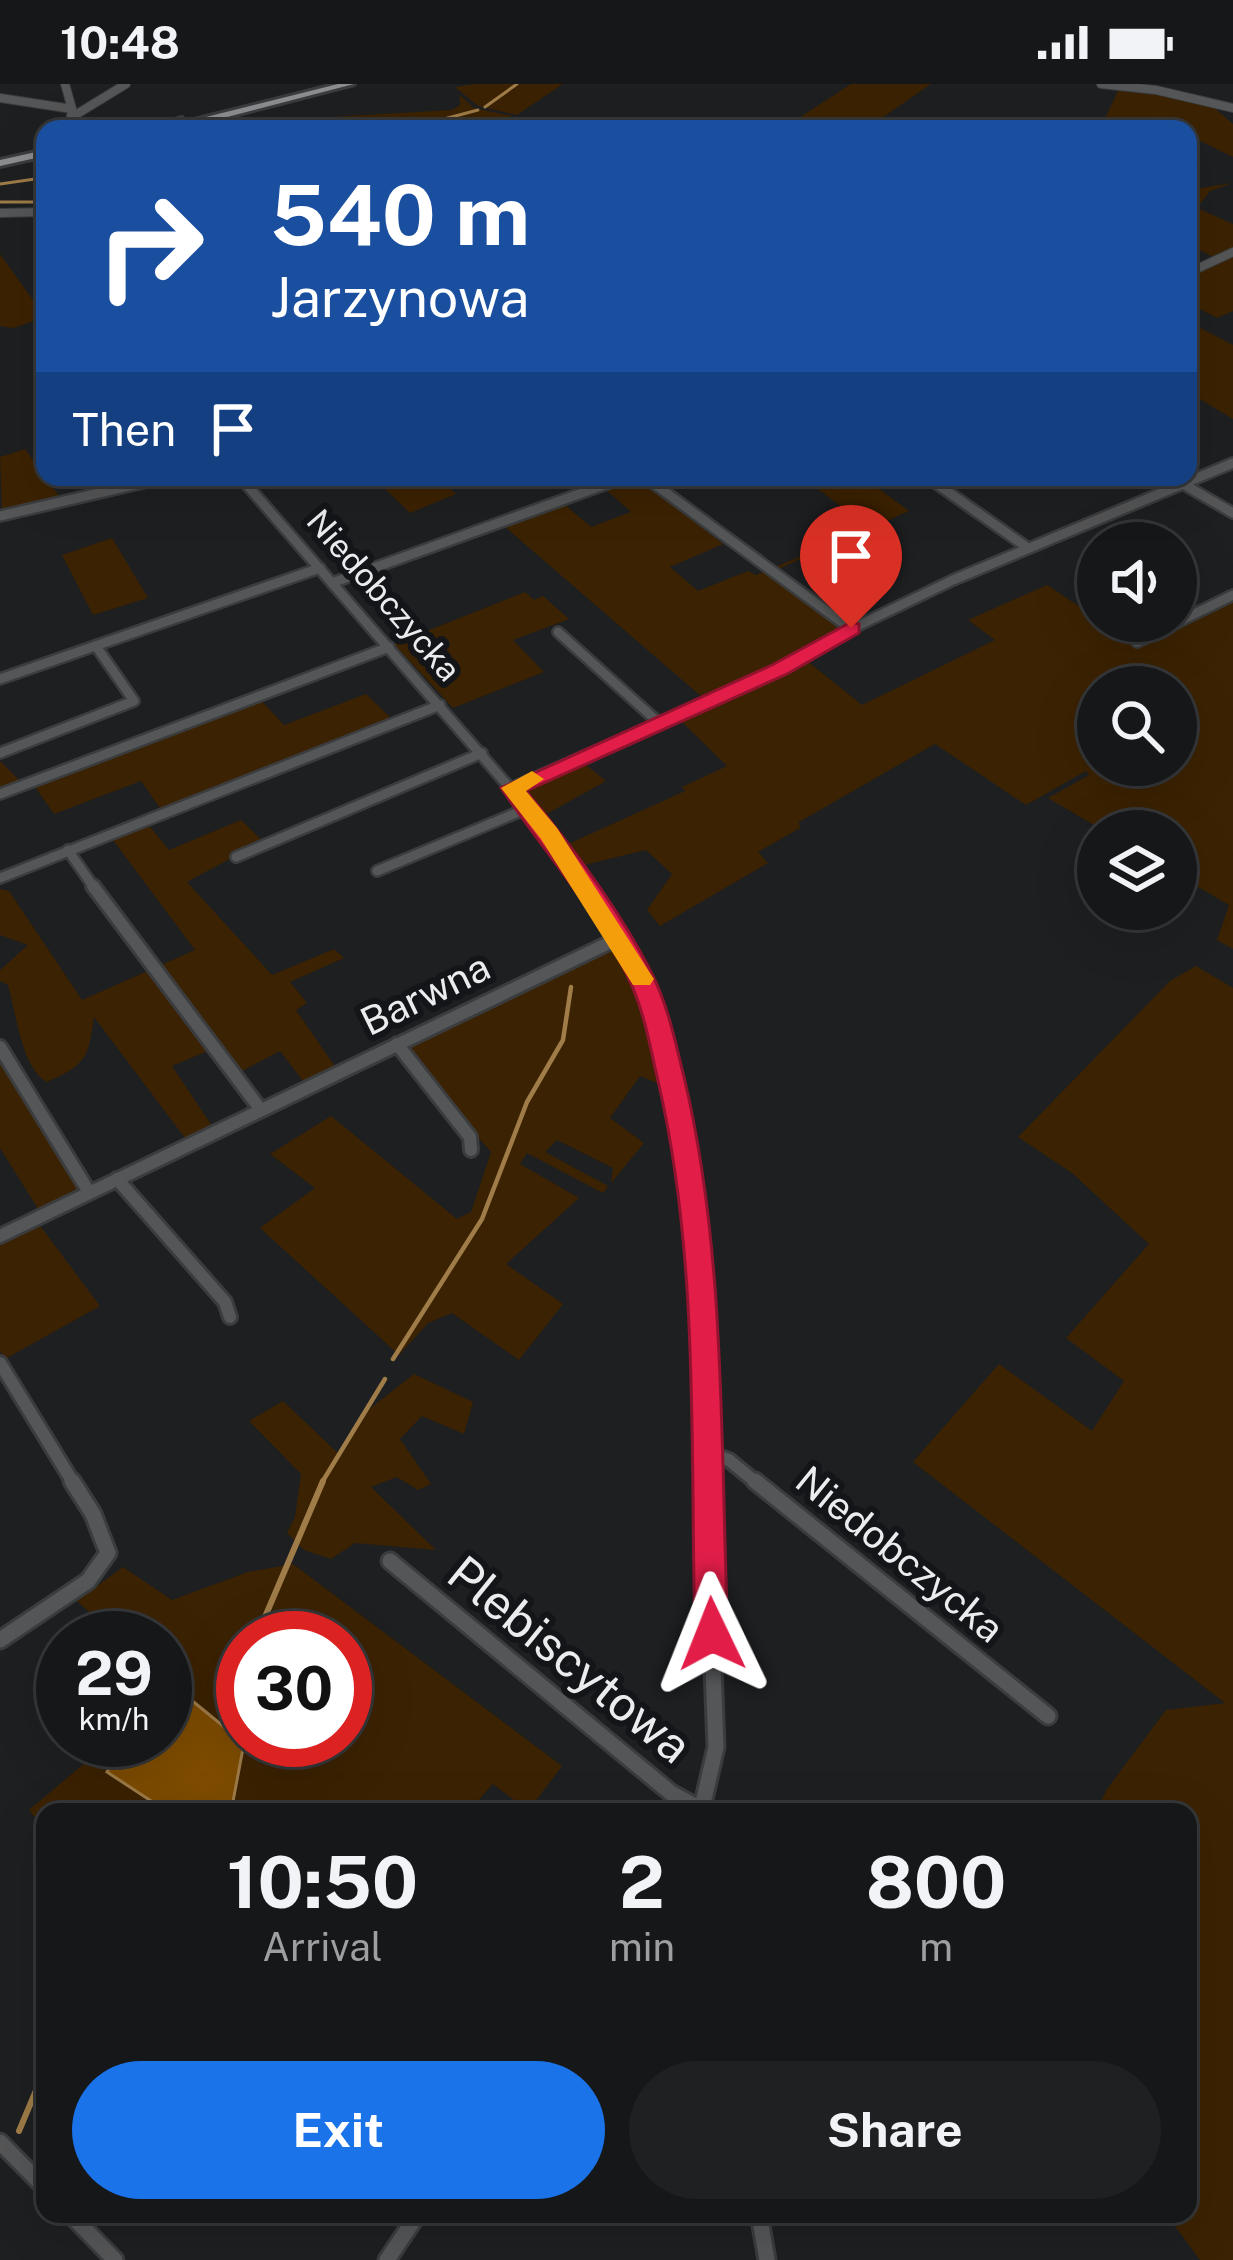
<!DOCTYPE html>
<html lang="en">
<head>
<meta charset="utf-8">
<style>
  body { margin:0; font-family:"Public Sans",sans-serif; background:#1f2022; color:#f1f3f6; height:100vh; display:flex; flex-direction:column; font-size:45px; white-space:nowrap }
  * { box-sizing:border-box; margin:0 }
  p { font-size:39px; color:#9e9fa2 }
  .icon { flex:none; width:66px; height:66px; fill:none; stroke:currentColor; stroke-width:2; stroke-linecap:round; stroke-linejoin:round }
  .map { position:relative; flex:1; overflow:hidden }
  .drawer { position:absolute; left:36px; top:1719px; width:1161px; height:420px; display:flex; flex-direction:column; background:#161719; border-radius:24px; box-shadow:0 12px 48px #0002,0 0 0 3px #353638 }
  .drawer>* { flex:none }
  .banner { position:absolute; left:36px; top:36px; width:1161px; height:366px; border-radius:24px; box-shadow:0 12px 48px #0002,0 0 0 3px #353638; background:#1a4fa0; color:#fff; overflow:hidden }
  .fabs { position:absolute; left:1077px; top:438px; display:grid; gap:24px }
  .fabs a { display:grid; place-items:center; width:120px; height:120px; border-radius:50%; background:#161719; box-shadow:0 12px 48px #0002,0 0 0 3px #353638; font-size:60px }
  .speed { position:absolute; left:36px; top:1527px; display:flex; gap:24px; font-size:60px; font-weight:700; text-align:center }
  .speed>* { display:grid; place-content:center; width:156px; height:156px; border-radius:50%; background:#161719; box-shadow:0 12px 48px #0002,0 0 0 3px #353638; line-height:1 }
  .speed small { font-size:30px; font-weight:400 }
  .speed .limit { border:18px solid #d22; background:#fff; color:#111 }
  .pin { position:absolute; display:grid; place-items:center; width:102px; height:102px; color:#fff; margin:-123px -51px; border-radius:50% 50% 50% 0; rotate:-45deg; box-shadow:0 0 12px #0007 }
  .pin .icon { rotate:45deg }
  .me { position:absolute; width:132px; margin:-66px; rotate:358deg; stroke-linejoin:round; filter:drop-shadow(0 0 9px #0008) }
  .turn { display:flex; align-items:center; gap:42px; height:252px; padding:0 36px; font-size:54px }
  .turn .icon { width:156px; height:156px; stroke-width:2.5 }
  .turn b { display:block; font-size:84px; line-height:102px }
  .then { display:flex; align-items:center; height:114px; padding:0 36px; background:#0003; gap:24px; font-size:45px }
  .eta { display:flex; justify-content:space-evenly; align-items:center; height:204px; text-align:center }
  .eta b { font-size:72px; font-weight:700; line-height:84px }
  .action { display:flex; gap:24px; margin-top:auto; padding:24px 36px }
  .action a { flex:1; height:138px; border-radius:72px; background:#1a73e8; color:#fff; font-size:48px; font-weight:700; line-height:138px; text-align:center }
  .action a+a { background:#1f2022; color:#f1f3f6 }
  .status { display:flex; justify-content:space-between; align-items:center; height:84px; padding:0 60px; background:#161719; direction:ltr }
  .status svg { height:33px; fill:currentColor }
  .map>svg:first-child { display:block }
  .green { fill:#3b2202; fill-rule:evenodd }
  .water { fill:#7e4c01; stroke:#9f7c48; stroke-width:3 }
  .lines { fill:none; stroke-linecap:round; stroke-linejoin:round }
  .stream-far2 { stroke:#9f7c48; stroke-width:3 }
  .stream-far1 { stroke:#9f7c48; stroke-width:4.5 }
  .stream { stroke:#9f7c48; stroke-width:6 }
  .street-far3-casing { stroke:#3a3c3e; stroke-width:10 }
  .street-far2-casing { stroke:#3a3c3e; stroke-width:14 }
  .street-far1-casing { stroke:#3a3c3e; stroke-width:18 }
  .street-casing { stroke:#3a3c3e; stroke-width:21 }
  .primary-casing { stroke:#3a3c3e; stroke-width:6 }
  .street-far3 { stroke:#555657; stroke-width:8 }
  .street-far2 { stroke:#555657; stroke-width:9 }
  .street-far1 { stroke:#555657; stroke-width:12 }
  .street { stroke:#555657; stroke-width:15 }
  .primary { fill:#8b8d90; fill-rule:evenodd }
  .route { fill:#e11d48; stroke:#92132f; stroke-width:3 }
  .slow { fill:#f59e0b }
  .labels { text-anchor:middle; dominant-baseline:central; stroke-width:12; stroke-linejoin:round; paint-order:stroke }
  .far-street-label { font-size:33px; fill:#ebecee; stroke:#141518 }
  .street-label { font-size:39px; fill:#ebecee; stroke:#141518 }
  .near-street-label { font-size:48px; fill:#ebecee; stroke:#141518 }
</style>
</head>
<body>
<div class="status"><b>10:48</b><svg viewBox="0 0 49 12"><path d="M0 12V9h3v3zM5 12V6h3v6zM10 12V3h3v9zM15 12V0h3v12zM26 1h20v11H26zM47 4h2v5h-2z"/></svg></div>
<div class="map">
<svg width="1233" height="2176" viewBox="0 0 1233 2176">
  <rect width="100%" height="100%" fill="#1d1f21"/>
  <!-- green -->
  <g class="green">
    <polygon points="475,0 563,0 517,31 478,22 455,3"/>
    <polygon points="851,0 931,0 866,45 782,45"/>
    <polygon points="1120,3 1213,23 1233,40 1233,73 1188,51 1188,45 1100,45"/>
    <polygon points="460,11 474,24 513,32 498,35 488,45 328,45 330,33 452,26 460,21"/>
    <polygon points="1233,99 1210,107 1197,124 1233,140 1233,166 1215,174 1188,160 1188,106"/>
    <polygon points="0,170 45,233 14,244 0,242"/>
    <polygon points="1233,172 1233,227 1217,234 1190,220 1196,215 1188,210 1188,192"/>
    <polygon points="1189,238 1233,261 1233,335 1188,308"/>
    <polygon points="25,365 65,420 2,430 0,373"/>
    <polygon points="373,393 437,393 456,410 410,429"/>
    <path d="M637 393 723 460 670 483 698 507 748 487 756 491 868 444 803 393H863L909 427 776 486 859 545 806 576 862 621 995 556 968 536 1047 501 1130 556 1229 508 1228 518 1233 517V865L1217 856 1229 821 1176 790V747H1104L1048 714 1089 691 1086 687 1026 721 935 660 799 738 800 744 758 768 768 779 660 842 647 826 672 790 646 766 580 782 566 761 685 707 682 703 727 682 679 635 703 614 504 442 563 419 591 443 631 428 604 404ZM1098 603H1176V681H1098Z"/>
    <polygon points="112,454 148,514 93,531 62,471"/>
    <polygon points="525,508 534,516 543,512 569,535 513,556 544,588 453,624 394,560"/>
    <polygon points="366,610 393,636 162,727 141,697 54,730 33,700 0,711 0,677 22,699 258,613 284,641"/>
    <polygon points="580,676 606,697 545,731 524,704"/>
    <path d="M241 736 263 757 187 798 272 891 334 865 344 874 290 898 307 919 296 926 336 984 306 1001 280 967 242 987 210 966 172 982 214 1045 188 1058 94 933C88 974 87 980 47 998 22 985 16 929 8 901L0 897V886L28 861 0 851V805L9 807 82 916 195 866 110 752 147 739 169 766Z"/>
    <polygon points="612,864 631,891 664,1002 640,992 610,1034 644,1059 611,1099 613,1084 557,1056 545,1068 608,1102 603,1109 527,1069 520,1080 579,1114 506,1180 563,1220 519,1276 452,1229 428,1239 399,1271 260,1144 315,1104 270,1070 331,1032 457,1135 471,1128 491,1068 400,963"/>
    <polygon points="1196,882 1233,904 1233,2176 1200,2176 1166,2130 1188,2130 1188,1728 1096,1728 1107,1705 1166,1626 1225,1619 913,1378 999,1280 1092,1347 1124,1297 1066,1254 1149,1160 1072,1089 1018,1053 1170,897"/>
    <polygon points="0,970 88,1106 40,1128 0,1064"/>
    <polygon points="38,1139 100,1222 5,1275 0,1267 0,1158"/>
    <polygon points="414,1290 473,1318 464,1350 422,1332 400,1355 431,1400 418,1406 397,1393 371,1403 436,1466 355,1459 331,1475 304,1466 287,1449 295,1433 301,1390 249,1337 283,1317 341,1372 368,1326"/>
    <path d="M293 1480 562 1682 528 1727 493 1700 468 1728H45V1746L29 1726 112 1656H165V1554H118L77 1517 123 1483 172 1516 248 1488ZM243 1554H345V1656H243Z"/>
  </g>
  <!-- water -->
  <polygon class="water" points="179,1606 244,1659 231,1728 168,1728 107,1688 123,1656 165,1656 165,1615"/>
  <g class="lines">
    <!-- stream-far2 -->
    <g class="stream-far2">
      <polyline points="485,23 517,0"/>
      <polyline points="406,45 478,26"/>
      <polyline points="0,100 42,94"/>
      <polyline points="0,118 45,118"/>
    </g>
    <!-- stream-far1 -->
    <g class="stream-far1">
      <polyline points="393,1275 482,1135 527,1018 563,956 571,903"/>
      <polyline points="321,1400 385,1295"/>
    </g>
    <!-- stream -->
    <g class="stream">
      <polyline points="256,1554 323,1397"/>
      <polyline points="232,1649 243,1595"/>
      <polyline points="19,2047 45,1985"/>
    </g>
    <defs>
      <g id="street-far3">
        <polyline points="65,0 72,25 69,45"/>
        <polyline points="1101,0 1156,6 1233,24"/>
        <polyline points="0,14 72,25"/>
        <polyline points="72,33 126,0"/>
        <polyline points="0,129 45,128"/>
        <polyline points="1188,189 1233,168"/>
      </g>
      <g id="street-far2">
        <polyline points="240,393 549,749 586,805"/>
        <polyline points="645,393 851,545"/>
        <polyline points="927,393 1028,464"/>
        <polyline points="1183,400 1233,429"/>
        <polyline points="0,432 168,393"/>
        <polyline points="332,499 626,393"/>
        <polyline points="558,548 658,638"/>
        <polyline points="1137,558 1233,511"/>
        <polyline points="0,595 320,484"/>
        <polyline points="0,669 134,617 96,562"/>
        <polyline points="512,704 780,586 851,545 953,496 1233,379"/>
        <polyline points="0,710 389,563"/>
        <polyline points="68,766 95,805"/>
        <polyline points="236,773 482,669"/>
        <polyline points="377,787 528,724"/>
        <polyline points="0,794 440,621"/>
      </g>
      <g id="street-far1">
        <polyline points="93,802 261,1026"/>
        <path d="M584 802C611 842 639 883 655 929 706 1073 700 1248 706 1400"/>
        <polyline points="397,960 470,1053 471,1066"/>
        <polyline points="0,963 89,1108"/>
        <polyline points="117,1095 225,1218 230,1233"/>
        <polyline points="0,1152 619,854"/>
        <polyline points="0,1279 74,1400"/>
        <polyline points="705,1368 729,1376 758,1400"/>
      </g>
      <g id="street">
        <polyline points="755,1397 1048,1632"/>
        <polyline points="390,1477 671,1709 704,1727"/>
        <polyline points="0,1556 88,1497 108,1469 93,1430 72,1397"/>
        <polyline points="701,1728 716,1663 706,1397"/>
        <polyline points="0,2058 45,2104"/>
        <polyline points="70,2130 115,2176"/>
        <polyline points="759,2130 767,2176"/>
        <polyline points="387,2176 418,2130"/>
      </g>
      <g id="primary">
        <polygon points="338,0 354,0 181,45 142,45 182,34 186,38"/>
        <polygon points="45,66 45,72 0,82 0,76"/>
      </g>
    </defs>
    <!-- street-far3 casing -->
    <use href="#street-far3" class="street-far3-casing"/>
    <!-- street-far2 casing -->
    <use href="#street-far2" class="street-far2-casing"/>
    <!-- street-far1 casing -->
    <use href="#street-far1" class="street-far1-casing"/>
    <!-- street casing -->
    <use href="#street" class="street-casing"/>
    <!-- primary casing -->
    <use href="#primary" class="primary-casing"/>
    <!-- street-far3 -->
    <use href="#street-far3" class="street-far3"/>
    <!-- street-far2 -->
    <use href="#street-far2" class="street-far2"/>
    <!-- street-far1 -->
    <use href="#street-far1" class="street-far1"/>
    <!-- street -->
    <use href="#street" class="street"/>
    <!-- primary -->
    <use href="#primary" class="primary"/>
  </g>
  <!-- route -->
  <path class="route" d="M851 538 859 540V549L787 590 526 707C571 761 619 825 651 888 668 921 675 957 684 993 727 1173 720 1366 728 1550L723 1562 712 1566 700 1562 695 1550C690 1368 700 1176 658 997 650 962 644 926 628 893 595 825 543 766 501 704L772 581Z"/>
  <!-- slow -->
  <polygon class="slow" points="532,687 544,695 526,707 557,744 650,889 654,895 650,901 633,901 541,755 501,704"/>
  <g class="labels">
    <!-- far-street labels -->
    <g class="far-street-label">
      <text transform="translate(384 511) rotate(49)">Niedobczycka</text>
    </g>
    <!-- street labels -->
    <g class="street-label">
      <text transform="translate(425 910) rotate(-26)">Barwna</text>
      <text transform="translate(900 1470) rotate(39)">Niedobczycka</text>
    </g>
    <!-- near-street labels -->
    <g class="near-street-label">
      <text transform="translate(570 1575) rotate(39)">Plebiscytowa</text>
    </g>
  </g>
</svg>
<div class="fabs">
<a><svg class="icon" aria-label="sound" viewBox="0 0 24 24"><path d="M4 9h4l5-4v14l-5-4H4zM17 9q2 3 0 6"/></svg></a>
<a><svg class="icon" aria-label="search" viewBox="0 0 24 24"><circle cx="10" cy="10" r="6"/><path d="M15 15l6 6"/></svg></a>
<a><svg class="icon" aria-label="layers" viewBox="0 0 24 24"><path d="M12 4l9 5-9 5-9-5zM3 14l9 5 9-5"/></svg></a>
</div>
<div class="speed"><div>29<small>km/h</small></div><div class="limit">30</div></div>
<div class="pin" style="left:851px;top:544px;background:#d93025"><svg class="icon" aria-label="arrive" viewBox="0 0 24 24"><path d="M6 21V4h12l-3 4 3 4H6"/></svg></div>
<svg class="me" style="left:712px;top:1550px" viewBox="-20 -20 40 40"><path d="M0-17L14 15 0 8-14 15z" fill="#e11d48" stroke="#fff" stroke-width="4"/></svg>
<div class="banner">
<div class="turn"><svg class="icon" aria-label="right" viewBox="0 0 24 24"><path d="M7 20v-9h11M14 6l5 5-5 5"/></svg><div><b>540 m</b>Jarzynowa</div></div>
<div class="then">Then<svg class="icon" aria-label="arrive" viewBox="0 0 24 24"><path d="M6 21V4h12l-3 4 3 4H6"/></svg></div>
</div>
<section class="drawer">
<div class="eta">
<div><b>10:50</b><p>Arrival</p></div>
<div><b>2</b><p>min</p></div>
<div><b>800</b><p>m</p></div>
</div>
<div class="action"><a>Exit</a><a>Share</a></div>
</section>
</div>
</body>
</html>
